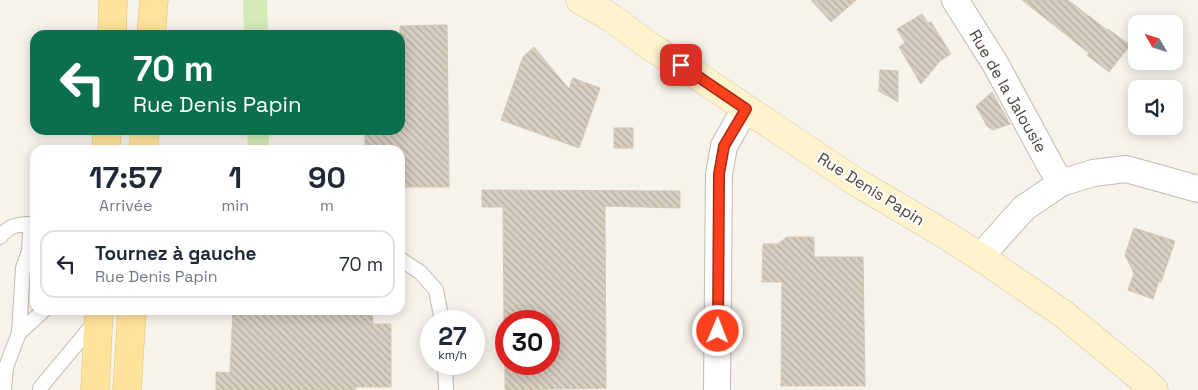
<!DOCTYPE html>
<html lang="fr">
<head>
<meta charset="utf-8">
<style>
  body { margin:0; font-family:"Space Grotesk",sans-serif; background:#f6f6f7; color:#1f2937; height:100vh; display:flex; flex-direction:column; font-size:19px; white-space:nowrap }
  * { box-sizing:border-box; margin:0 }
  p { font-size:16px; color:#747a83 }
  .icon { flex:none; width:28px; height:28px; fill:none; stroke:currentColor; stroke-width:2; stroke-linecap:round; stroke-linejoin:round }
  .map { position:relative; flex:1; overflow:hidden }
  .panel { position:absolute; left:30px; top:145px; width:375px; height:170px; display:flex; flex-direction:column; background:#fff; border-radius:15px; box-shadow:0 2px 12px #0003 }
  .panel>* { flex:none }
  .hud { position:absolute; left:30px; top:30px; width:375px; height:105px; border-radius:15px; box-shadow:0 2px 12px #0003; background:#0b6e4f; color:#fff; overflow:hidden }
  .needle { width:32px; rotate:309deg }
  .fabs { position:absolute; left:1128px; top:15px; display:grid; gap:10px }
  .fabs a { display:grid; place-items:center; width:55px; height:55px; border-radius:10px; background:#fff; box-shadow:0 2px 12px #0003; font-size:25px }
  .speed { position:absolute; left:420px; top:310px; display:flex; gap:10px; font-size:25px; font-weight:700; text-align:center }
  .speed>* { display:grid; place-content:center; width:65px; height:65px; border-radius:50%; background:#fff; box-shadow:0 2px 12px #0003; line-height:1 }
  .speed small { font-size:12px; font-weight:400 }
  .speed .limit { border:8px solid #d22; background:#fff; color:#111 }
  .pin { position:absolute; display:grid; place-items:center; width:42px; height:42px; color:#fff; margin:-21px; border-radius:10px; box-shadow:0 2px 8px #0006 }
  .me { position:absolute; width:55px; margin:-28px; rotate:1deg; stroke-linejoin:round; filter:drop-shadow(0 0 4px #0008) }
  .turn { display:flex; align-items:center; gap:18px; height:105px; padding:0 20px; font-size:22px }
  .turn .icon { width:65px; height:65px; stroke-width:2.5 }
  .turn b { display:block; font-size:35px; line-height:42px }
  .eta { display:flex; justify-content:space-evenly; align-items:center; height:85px; text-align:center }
  .eta b { font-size:30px; font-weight:700; line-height:35px }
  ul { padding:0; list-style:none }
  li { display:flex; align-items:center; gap:15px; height:68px; margin:0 10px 8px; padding:0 10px; border:2px solid #e0e1e3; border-radius:15px }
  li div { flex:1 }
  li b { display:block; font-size:19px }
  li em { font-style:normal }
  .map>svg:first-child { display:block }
  .green { fill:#d2eab5 }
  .building { fill:url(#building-back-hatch); stroke:#d3c7b4 }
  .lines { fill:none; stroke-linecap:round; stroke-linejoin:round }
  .lane-casing { stroke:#c2bbae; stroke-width:16 }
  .street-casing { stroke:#c2bbae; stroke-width:28 }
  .secondary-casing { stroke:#d6c79b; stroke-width:29 }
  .primary-casing { stroke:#e6c16a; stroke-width:29 }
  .lane { stroke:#fff; stroke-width:14 }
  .street { stroke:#fff; stroke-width:26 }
  .secondary { stroke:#fff3cd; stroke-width:28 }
  .primary { stroke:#ffe39c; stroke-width:28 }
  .route-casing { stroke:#a42913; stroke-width:12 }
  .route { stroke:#fc3f1d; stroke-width:9 }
  .labels { text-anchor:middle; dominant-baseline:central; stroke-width:4; stroke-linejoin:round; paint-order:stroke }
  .street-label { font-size:16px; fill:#4b4439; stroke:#fff }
</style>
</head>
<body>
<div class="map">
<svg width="1198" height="390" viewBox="0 0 1198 390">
  <defs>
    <pattern id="building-back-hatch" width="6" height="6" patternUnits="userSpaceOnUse" patternTransform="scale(1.25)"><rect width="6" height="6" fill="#d8cfc1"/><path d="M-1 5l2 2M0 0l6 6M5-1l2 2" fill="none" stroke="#b1aa9e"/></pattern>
  </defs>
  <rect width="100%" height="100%" fill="#f6f3ec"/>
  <!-- green -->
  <g class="green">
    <polygon points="243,0 267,0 268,35 244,35"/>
    <polygon points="247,130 269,130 269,150 248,150"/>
  </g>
  <!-- building -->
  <g class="building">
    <polygon points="811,0 856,0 831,22"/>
    <polygon points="1022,0 1068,0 1107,30 1108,29 1130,45 1109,72 1087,55 1089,53"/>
    <polygon points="922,14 928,23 931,22 951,54 940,61 921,84 899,47 905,43 897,29"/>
    <polygon points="447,25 449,187 400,187 400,150 365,150 365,130 400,130 400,26"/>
    <polygon points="534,47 569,89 573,78 600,88 579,148 501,120 523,57"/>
    <polygon points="880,70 898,71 898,102 879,91"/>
    <polygon points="992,92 1010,124 993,130 987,126 976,106"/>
    <rect x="614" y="128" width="19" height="20"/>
    <polygon points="482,190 680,191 680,208 605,206 606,388 505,390 505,364 549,364 549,321 504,321 503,207 482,207"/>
    <polygon points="1134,228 1175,241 1161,282 1159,281 1153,299 1128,290 1134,273 1125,255"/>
    <polygon points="787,237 814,237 814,257 863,257 865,386 781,386 782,282 762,282 763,244 778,244"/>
    <polygon points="233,310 372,310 373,324 391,324 391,387 355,387 355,390 216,390 216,372 230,373"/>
  </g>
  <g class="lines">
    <defs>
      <g id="lane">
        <path d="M0 237C9 226 14 225 28 224L30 233 29 251 23 268 19 333 6 367 4 390"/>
        <polyline points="400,259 420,272 436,290 442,321"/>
        <polyline points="19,333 44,310"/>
        <polyline points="445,364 446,390"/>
        <polyline points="40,390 40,388 95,322"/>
      </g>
      <g id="street">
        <polyline points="955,0 996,65 1050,165 1061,183"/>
        <polyline points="982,258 989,247 1024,208 1061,183 1093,173 1126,169 1198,189"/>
        <polyline points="717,390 719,174 724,146 745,109"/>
      </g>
      <polyline id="secondary" points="580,0 612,18 648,45 696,75 856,182 941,232 982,258 1062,313 1140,377 1154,390"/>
      <g id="primary">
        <polyline points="112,35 113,0"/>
        <polyline points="151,35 154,0"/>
        <polyline points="106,150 107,130"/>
        <polyline points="143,150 145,130"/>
        <polyline points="95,390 99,310"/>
        <polyline points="127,390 132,310"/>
      </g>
    </defs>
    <!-- lane casing -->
    <use href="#lane" class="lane-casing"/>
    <!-- street casing -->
    <use href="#street" class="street-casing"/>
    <!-- secondary casing -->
    <use href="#secondary" class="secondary-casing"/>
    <!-- primary casing -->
    <use href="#primary" class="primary-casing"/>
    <!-- lane -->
    <use href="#lane" class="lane"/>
    <!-- street -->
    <use href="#street" class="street"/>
    <!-- secondary -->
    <use href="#secondary" class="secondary"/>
    <!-- primary -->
    <use href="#primary" class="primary"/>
  </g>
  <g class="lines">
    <defs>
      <polyline id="route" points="681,65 746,109 724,146 719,174 718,331"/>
    </defs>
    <!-- route casing -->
    <use href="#route" class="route-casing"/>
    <!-- route -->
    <use href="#route" class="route"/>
  </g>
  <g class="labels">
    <!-- street labels -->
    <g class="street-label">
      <text transform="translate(1008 91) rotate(60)">Rue de la Jalousie</text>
      <text transform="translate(871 189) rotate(32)">Rue Denis Papin</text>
    </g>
  </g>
</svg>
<div class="fabs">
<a><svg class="needle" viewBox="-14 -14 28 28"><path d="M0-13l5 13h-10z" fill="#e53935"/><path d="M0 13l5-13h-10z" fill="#747a83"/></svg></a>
<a><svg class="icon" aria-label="sound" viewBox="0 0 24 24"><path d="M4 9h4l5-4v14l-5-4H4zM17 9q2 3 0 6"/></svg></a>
</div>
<div class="speed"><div>27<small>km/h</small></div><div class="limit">30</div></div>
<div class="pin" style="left:681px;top:65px;background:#d93025"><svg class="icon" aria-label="arrive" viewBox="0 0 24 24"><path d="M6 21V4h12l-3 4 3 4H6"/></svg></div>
<svg class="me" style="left:718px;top:331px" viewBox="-20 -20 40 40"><circle r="17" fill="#fc3f1d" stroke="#fff" stroke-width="3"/><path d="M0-11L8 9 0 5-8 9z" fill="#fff"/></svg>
<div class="hud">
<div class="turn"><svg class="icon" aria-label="left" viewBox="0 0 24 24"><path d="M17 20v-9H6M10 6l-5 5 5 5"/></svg><div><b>70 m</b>Rue Denis Papin</div></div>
</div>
<section class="panel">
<div class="eta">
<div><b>17:57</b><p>Arrivée</p></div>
<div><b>1</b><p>min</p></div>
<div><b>90</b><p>m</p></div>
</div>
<ul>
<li><svg class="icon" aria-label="left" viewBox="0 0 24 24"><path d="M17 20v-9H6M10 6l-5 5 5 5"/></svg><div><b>Tournez à gauche</b><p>Rue Denis Papin</p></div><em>70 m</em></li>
</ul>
</section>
</div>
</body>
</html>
